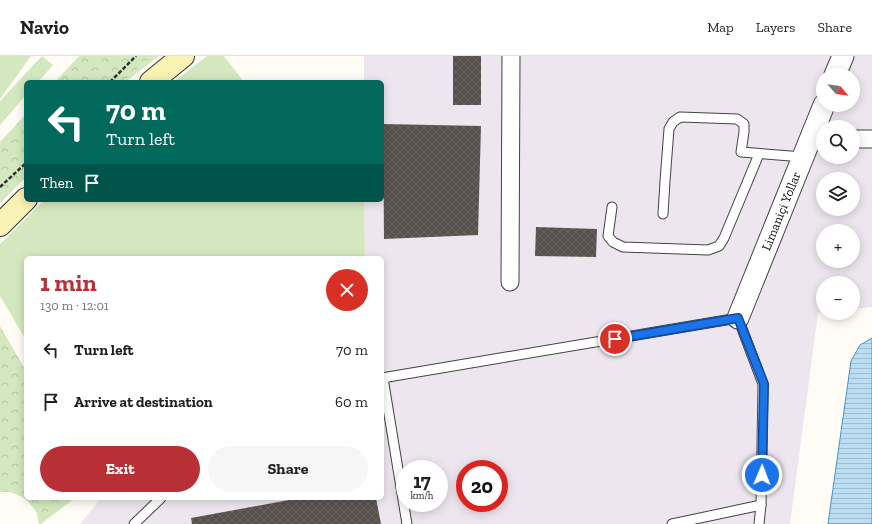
<!DOCTYPE html>
<html lang="en">
<head>
<meta charset="utf-8">
<style>
  body { margin:0; font-family:"Zilla Slab",serif; background:#f6f6f6; color:#202124; height:100vh; display:flex; flex-direction:column; font-size:15px; white-space:nowrap }
  * { box-sizing:border-box; margin:0 }
  p { font-size:13px; color:#757577 }
  .icon { flex:none; width:22px; height:22px; fill:none; stroke:currentColor; stroke-width:2; stroke-linecap:round; stroke-linejoin:round }
  .map { position:relative; flex:1; overflow:hidden }
  .drawer { position:absolute; left:24px; top:200px; width:360px; height:244px; display:flex; flex-direction:column; background:#fff; border-radius:6px; box-shadow:0 2px 10px #0003 }
  .drawer>* { flex:none }
  .hud { position:absolute; left:24px; top:24px; width:360px; height:122px; border-radius:6px; box-shadow:0 2px 10px #0003; background:#00695c; color:#fff; overflow:hidden }
  .needle { width:26px; rotate:118deg }
  .buttons { position:absolute; left:816px; top:12px; display:grid; gap:8px }
  .buttons a { display:grid; place-items:center; width:44px; height:44px; border-radius:50%; background:#fff; box-shadow:0 2px 10px #0003; font-size:20px }
  .speed { position:absolute; left:396px; top:404px; display:flex; gap:8px; font-size:20px; font-weight:700; text-align:center }
  .speed>* { display:grid; place-content:center; width:52px; height:52px; border-radius:50%; background:#fff; box-shadow:0 2px 10px #0003; line-height:1 }
  .speed small { font-size:10px; font-weight:400 }
  .speed .limit { border:6px solid #d22; background:#fff; color:#111 }
  .pin { position:absolute; display:grid; place-items:center; width:34px; height:34px; color:#fff; margin:-17px; border:2px solid #fff; border-radius:50%; box-shadow:0 1px 4px #0007 }
  .me { position:absolute; width:44px; margin:-22px; rotate:1deg; stroke-linejoin:round; filter:drop-shadow(0 0 3px #0008) }
  .turn { display:flex; align-items:center; gap:14px; height:84px; padding:0 16px; font-size:18px }
  .turn .icon { width:52px; height:52px; stroke-width:2.5 }
  .turn b { display:block; font-size:28px; line-height:34px }
  .then { display:flex; align-items:center; height:38px; padding:0 16px; background:#0003; gap:8px; font-size:15px }
  .round { display:grid; place-items:center; flex:none; width:42px; height:42px; border-radius:21px; background:#f6f6f6 }
  .head { display:flex; align-items:center; justify-content:space-between; height:68px; padding:0 16px }
  h1 { font-size:24px; font-weight:700; line-height:30px; color:#b92f36 }
  .cta { display:flex; gap:8px; margin-top:auto; padding:8px 16px }
  .cta a { flex:1; height:46px; border-radius:24px; background:#b92f36; color:#fff; font-size:16px; font-weight:700; line-height:46px; text-align:center }
  .cta a+a { background:#f6f6f6; color:#202124 }
  ul { padding:0; list-style:none }
  li { display:flex; align-items:center; gap:12px; height:52px; padding:0 16px }
  li div { flex:1 }
  li b { display:block; font-size:15px }
  li em { font-style:normal }
  header { display:flex; align-items:center; gap:24px; box-sizing:border-box; height:56px; padding:0 20px; background:#fff; border-bottom:1px solid #e0e0e0 }
  header strong { font-size:19px }
  nav { display:flex; gap:22px; margin-inline-start:auto; font-size:14px }
  .map>svg:first-child { display:block }
  .industrial { fill:#ede6ee; fill-rule:evenodd }
  .grass { fill:#d4e8bf }
  .park { fill:url(#park-crowns) }
  .water { fill:url(#water-rules); stroke:#4793c6 }
  .building { fill:url(#building-cross-hatch) }
  .lines { fill:none; stroke-linecap:round; stroke-linejoin:round }
  .service-casing { stroke:#434343; stroke-width:11 }
  .minor-casing { stroke:#434343; stroke-width:19 }
  .tertiary-casing { stroke:#434343; stroke-width:23 }
  .secondary-casing { stroke:#323232; stroke-width:24 }
  .path { stroke:#323232; stroke-width:2.5; stroke-dasharray:4 2; stroke-linecap:butt }
  .service { stroke:#fff; stroke-width:9 }
  .minor { stroke:#fff; stroke-width:17 }
  .tertiary { stroke:#fff; stroke-width:21 }
  .secondary { stroke:#faf2b3; stroke-width:22 }
  .route-casing { stroke:#114b97; stroke-width:10 }
  .route { stroke:#1a73e8; stroke-width:7 }
  .labels { text-anchor:middle; dominant-baseline:central; stroke-width:4; stroke-linejoin:round; paint-order:stroke }
  .street-label { font-size:13px; fill:#101010; stroke:#fff }
</style>
</head>
<body>
<header>
<strong>Navio</strong>
<nav><a>Map</a><a>Layers</a><a>Share</a></nav>
</header>
<div class="map">
<svg width="872" height="468" viewBox="0 0 872 468">
  <defs>
    <pattern id="park-crowns" width="20" height="18" patternUnits="userSpaceOnUse"><rect width="20" height="18" fill="#d4e8bf"/><path d="M2 6a3 3 0 1 1 6 0M12 15a3 3 0 1 1 6 0" fill="none" stroke="#b5c6a3"/></pattern>
    <pattern id="water-rules" width="6" height="5" patternUnits="userSpaceOnUse"><rect width="6" height="5" fill="#bbdef3"/><path d="M0 2.5h6" fill="none" stroke="#a0bdcf"/></pattern>
    <pattern id="building-cross-hatch" width="8" height="8" patternUnits="userSpaceOnUse"><rect width="8" height="8" fill="#58514d"/><path d="M0 0l8 8M0 8l8-8" fill="none" stroke="#6b6562"/></pattern>
  </defs>
  <rect width="100%" height="100%" fill="#fefcf4"/>
  <!-- industrial -->
  <path class="industrial" d="M364 0H872V251L853 253V227H823V256L818 257 790 468H80L101 442H382V202H365L364 144H382V26H364ZM823 19H853V49H823ZM823 71H853V101H823ZM823 123H853V153H823ZM823 175H853V205H823ZM405 413H439V447H405ZM465 413H499V447H465Z"/>
  <!-- grass -->
  <g class="grass">
    <polygon points="0,0 31,0 0,43"/>
    <polygon points="42,0 53,9 38,26 26,26 26,39 0,69 0,45"/>
    <polygon points="153,0 159,0 125,26 123,26"/>
    <polygon points="207,0 224,0 244,26 173,26"/>
    <polygon points="44,144 364,144 365,202 26,202 26,284 0,240 0,188"/>
  </g>
  <!-- park -->
  <g class="park">
    <polygon points="79,0 153,0 123,26 55,26"/>
    <polygon points="26,58 26,121 0,147 0,86"/>
    <path d="M0 270 26 315V442H75L41 468H39C38 465 38 461 37 458 31 444 15 434 0 436Z"/>
  </g>
  <!-- water -->
  <polygon class="water" points="872,282 872,468 828,468 851,305 860,289"/>
  <!-- building -->
  <g class="building">
    <rect x="453" y="0" width="28" height="49"/>
    <polygon points="383,68 481,70 478,179 384,183"/>
    <polygon points="536,171 597,173 596,201 535,200"/>
    <polygon points="300,442 376,442 381,468 192,468 191,462"/>
  </g>
  <g class="lines">
    <defs>
      <g id="service">
        <polyline points="612,151 608,180 613,186 623,191 708,194 719,190 724,182 759,98"/>
        <polyline points="663,158 665,125 669,73 673,66 680,61 737,63 744,68 744,76 741,96 803,101"/>
        <polyline points="382,322 738,262 763,328 761,449 759,468"/>
        <polyline points="383,322 407,468"/>
        <polyline points="134,468 161,442"/>
        <polyline points="672,468 761,449"/>
      </g>
      <g id="minor">
        <polyline points="853,83 872,83"/>
        <polyline points="510,226 511,0"/>
      </g>
      <g id="tertiary">
        <polyline points="835,19 843,0"/>
        <polyline points="738,262 824,49"/>
      </g>
      <g id="secondary">
        <polyline points="151,26 183,0"/>
        <polyline points="0,169 26,143"/>
      </g>
    </defs>
    <!-- service casing -->
    <use href="#service" class="service-casing"/>
    <!-- minor casing -->
    <use href="#minor" class="minor-casing"/>
    <!-- tertiary casing -->
    <use href="#tertiary" class="tertiary-casing"/>
    <!-- secondary casing -->
    <use href="#secondary" class="secondary-casing"/>
    <!-- path -->
    <g class="path">
      <polyline points="110,26 136,0"/>
      <polyline points="0,131 26,107"/>
    </g>
    <!-- service -->
    <use href="#service" class="service"/>
    <!-- minor -->
    <use href="#minor" class="minor"/>
    <!-- tertiary -->
    <use href="#tertiary" class="tertiary"/>
    <!-- secondary -->
    <use href="#secondary" class="secondary"/>
  </g>
  <g class="lines">
    <defs>
      <polyline id="route" points="615,283 738,262 764,328 762,419"/>
    </defs>
    <!-- route casing -->
    <use href="#route" class="route-casing"/>
    <!-- route -->
    <use href="#route" class="route"/>
  </g>
  <g class="labels">
    <!-- street labels -->
    <g class="street-label">
      <text transform="translate(781 155) rotate(-68)">Limaniçi Yollar</text>
    </g>
  </g>
</svg>
<div class="buttons">
<a><svg class="needle" viewBox="-14 -14 28 28"><path d="M0-13l5 13h-10z" fill="#e53935"/><path d="M0 13l5-13h-10z" fill="#757577"/></svg></a>
<a><svg class="icon" aria-label="search" viewBox="0 0 24 24"><circle cx="10" cy="10" r="6"/><path d="M15 15l6 6"/></svg></a>
<a><svg class="icon" aria-label="layers" viewBox="0 0 24 24"><path d="M12 4l9 5-9 5-9-5zM3 14l9 5 9-5"/></svg></a>
<a>+</a>
<a>−</a>
</div>
<div class="speed"><div>17<small>km/h</small></div><div class="limit">20</div></div>
<div class="pin" style="left:615px;top:283px;background:#d93025"><svg class="icon" aria-label="arrive" viewBox="0 0 24 24"><path d="M6 21V4h12l-3 4 3 4H6"/></svg></div>
<svg class="me" style="left:762px;top:419px" viewBox="-20 -20 40 40"><circle r="17" fill="#1a73e8" stroke="#fff" stroke-width="3"/><path d="M0-11L8 9 0 5-8 9z" fill="#fff"/></svg>
<div class="hud">
<div class="turn"><svg class="icon" aria-label="left" viewBox="0 0 24 24"><path d="M17 20v-9H6M10 6l-5 5 5 5"/></svg><div><b>70 m</b>Turn left</div></div>
<div class="then">Then<svg class="icon" aria-label="arrive" viewBox="0 0 24 24"><path d="M6 21V4h12l-3 4 3 4H6"/></svg></div>
</div>
<section class="drawer">
<div class="head"><div><h1>1 min</h1><p>130 m · 12:01</p></div><a class="round" style="background:#d93025;color:#fff"><svg class="icon" aria-label="close" viewBox="0 0 24 24"><path d="M6 6l12 12M18 6L6 18"/></svg></a></div>
<ul>
<li><svg class="icon" aria-label="left" viewBox="0 0 24 24"><path d="M17 20v-9H6M10 6l-5 5 5 5"/></svg><div><b>Turn left</b></div><em>70 m</em></li>
<li><svg class="icon" aria-label="arrive" viewBox="0 0 24 24"><path d="M6 21V4h12l-3 4 3 4H6"/></svg><div><b>Arrive at destination</b></div><em>60 m</em></li>
</ul>
<div class="cta"><a>Exit</a><a>Share</a></div>
</section>
</div>
</body>
</html>
